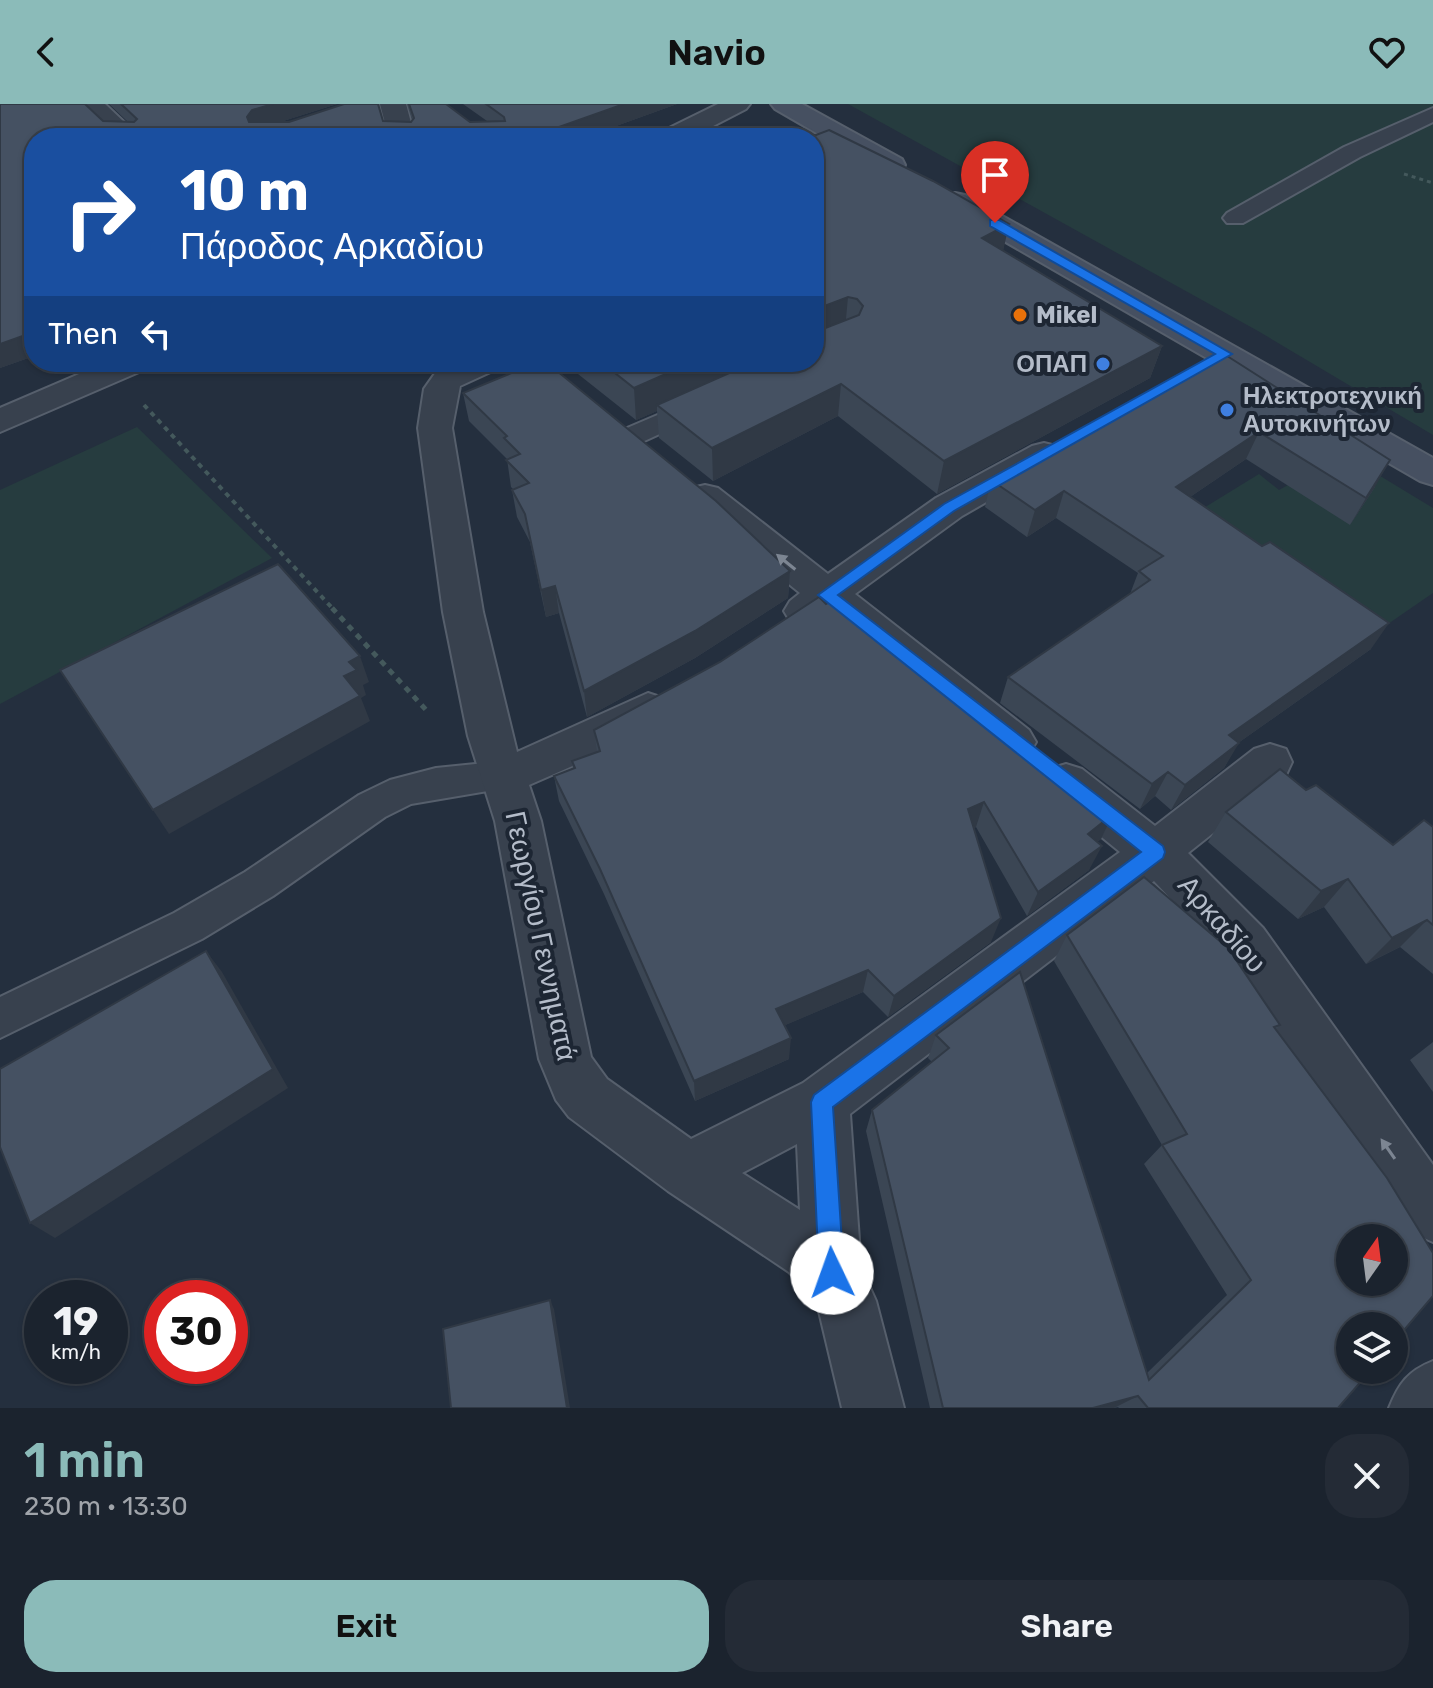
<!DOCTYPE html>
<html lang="en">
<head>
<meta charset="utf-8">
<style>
  body { margin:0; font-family:Rubik,sans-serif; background:#242b36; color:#f1f3f6; height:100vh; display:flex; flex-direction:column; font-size:30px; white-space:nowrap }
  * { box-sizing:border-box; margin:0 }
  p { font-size:26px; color:#a0a4aa }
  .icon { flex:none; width:44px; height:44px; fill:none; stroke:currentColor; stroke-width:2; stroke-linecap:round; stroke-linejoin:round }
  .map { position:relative; height:1304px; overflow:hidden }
  .drawer { display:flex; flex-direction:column; background:#1b232e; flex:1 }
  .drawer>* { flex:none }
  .guide { position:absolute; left:24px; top:24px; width:800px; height:244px; border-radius:32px; box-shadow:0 2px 6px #0004,0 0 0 2px #39404a; background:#1a4fa0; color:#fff; overflow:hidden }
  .needle { width:52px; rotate:14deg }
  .fabs { position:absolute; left:1336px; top:1120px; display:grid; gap:16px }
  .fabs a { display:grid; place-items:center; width:72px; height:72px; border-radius:50%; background:#1b232e; box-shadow:0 2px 6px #0004,0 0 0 2px #39404a; font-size:40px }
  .speed { position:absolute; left:24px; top:1176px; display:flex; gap:16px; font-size:40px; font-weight:700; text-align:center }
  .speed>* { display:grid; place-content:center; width:104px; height:104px; border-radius:50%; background:#1b232e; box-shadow:0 2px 6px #0004,0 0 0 2px #39404a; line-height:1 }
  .speed small { font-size:20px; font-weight:400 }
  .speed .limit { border:12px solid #d22; background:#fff; color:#111 }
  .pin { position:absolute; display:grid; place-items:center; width:68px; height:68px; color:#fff; margin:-82px -34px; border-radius:50% 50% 50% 0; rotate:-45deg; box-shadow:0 0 8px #0007 }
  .pin .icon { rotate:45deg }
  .me { position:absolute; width:88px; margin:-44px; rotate:357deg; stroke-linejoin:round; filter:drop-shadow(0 0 6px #0008) }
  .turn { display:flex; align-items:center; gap:28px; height:168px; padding:0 24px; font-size:36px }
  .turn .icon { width:104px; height:104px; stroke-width:2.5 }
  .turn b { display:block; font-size:56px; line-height:68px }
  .then { display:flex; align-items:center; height:76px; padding:0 24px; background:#0003; gap:16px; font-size:30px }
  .round { display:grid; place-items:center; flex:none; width:84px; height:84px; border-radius:32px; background:#242b36 }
  .overview { display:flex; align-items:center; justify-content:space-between; height:136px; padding:0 24px }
  h1 { font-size:48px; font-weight:600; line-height:60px; color:#8bbbb9 }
  .cta { display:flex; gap:16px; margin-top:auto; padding:16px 24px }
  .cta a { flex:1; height:92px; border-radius:32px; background:#8bbbb9; color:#111; font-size:32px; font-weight:600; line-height:92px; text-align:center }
  .cta a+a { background:#242b36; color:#f1f3f6 }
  header { display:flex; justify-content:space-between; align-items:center; height:104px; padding:0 24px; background:#8bbbb9; color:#111; font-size:36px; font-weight:600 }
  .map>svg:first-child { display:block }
  .green { fill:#263c3f }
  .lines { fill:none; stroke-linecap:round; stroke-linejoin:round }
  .service-casing { stroke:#565f6c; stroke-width:4 }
  .pedestrian-casing { stroke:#565f6c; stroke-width:4 }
  .minor-casing { stroke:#565f6c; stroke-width:4 }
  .tertiary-casing { stroke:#565f6c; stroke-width:4 }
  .secondary-casing { stroke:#565f6c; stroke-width:4 }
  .path-far2 { stroke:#44595c; stroke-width:3; stroke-dasharray:4 4; stroke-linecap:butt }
  .path-far1 { stroke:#44595c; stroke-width:4; stroke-dasharray:5 5; stroke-linecap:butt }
  .path { stroke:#44595c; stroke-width:5; stroke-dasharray:6 6; stroke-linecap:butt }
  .service { fill:#38414e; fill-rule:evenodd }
  .pedestrian { fill:#38414e; fill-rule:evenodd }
  .minor { fill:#38414e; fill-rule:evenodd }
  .tertiary { fill:#38414e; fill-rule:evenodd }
  .secondary { fill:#465061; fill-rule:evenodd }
  .wall { fill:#3b4654 }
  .shaded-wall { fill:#303945 }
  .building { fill:#455162; stroke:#303945; stroke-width:2; fill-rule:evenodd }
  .oneway { fill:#7c8592 }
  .route { fill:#1a73e8; stroke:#114b97; stroke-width:2 }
  .food-dot { fill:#e8710a; stroke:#1d2633; stroke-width:3 }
  .shop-dot { fill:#3f7fe0; stroke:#1d2633; stroke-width:3 }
  .labels { text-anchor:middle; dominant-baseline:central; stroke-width:8; stroke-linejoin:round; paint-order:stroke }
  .far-poi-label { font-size:24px; font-weight:bold; fill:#b4bcc9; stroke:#1d2633; text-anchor:start }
  .street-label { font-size:28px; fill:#b4bcc9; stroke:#1d2633 }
</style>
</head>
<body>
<header><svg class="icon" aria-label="back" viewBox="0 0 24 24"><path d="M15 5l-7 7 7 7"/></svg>Navio<svg class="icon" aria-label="heart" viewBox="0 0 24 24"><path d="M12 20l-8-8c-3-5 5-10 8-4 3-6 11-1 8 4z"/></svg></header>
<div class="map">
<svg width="1433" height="1304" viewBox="0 0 1433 1304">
  <rect width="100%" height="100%" fill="#242f3e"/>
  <!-- green -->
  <g class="green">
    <polygon points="848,0 1433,0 1433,331 1258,227"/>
    <polygon points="137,323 272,454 0,600 0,386"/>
    <polygon points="1344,350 1433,404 1433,489 1372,531 1189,413 1259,370 1279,386"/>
  </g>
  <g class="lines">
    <defs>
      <g id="service">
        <polygon points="1433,4 1433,18 1360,53 1243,119 1227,119 1223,114 1227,109 1344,43"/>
        <polygon points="702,292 712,294 716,300 712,306 640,339 630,342 620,339 616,333 620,327"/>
        <polygon points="505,657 518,662 523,672 518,682 411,700 385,713 273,792 202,835 0,934 0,893 174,809 245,768 359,691 390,676 436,664"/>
      </g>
      <polygon id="pedestrian" points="380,0 406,0 415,34 389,34"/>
      <g id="minor">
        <polygon points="107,258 150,258 146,265 0,328 0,304"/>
        <path d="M458 258H501L497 265 460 282 452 324 483 508 517 648 648 589 663 594 669 606 663 618 609 646 529 681 541 717 591 953 607 975 691 1035 803 979 1120 748 1050 691 1044 678 1050 665 1066 660 1082 665 1155 722 1254 645 1270 640 1286 645 1292 658 1286 671 1188 749 1263 824 1433 1061V1138L1413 1129 1229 856 1154 777 850 1010 861 1164 876 1197 904 1304H842L818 1203 811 1190 789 1168 668 1087 569 1013 556 996 539 955 495 717 468 632 443 508 418 324 424 285 436 268ZM797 1040 800 1106 742 1069Z"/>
        <polygon points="1044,339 1056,342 1062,350 1056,358 962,412 855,490 1029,626 1036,638 1029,650 1014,655 999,650 827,511 804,521 790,517 784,507 790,497 800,489 692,402 687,393 692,384 705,381 718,384 828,470 936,394 1032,342"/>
      </g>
      <g id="tertiary">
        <polygon points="77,0 105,0 141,34 113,34"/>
        <polygon points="718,0 750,0 746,5 690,34 657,34 661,28"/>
        <path d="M1433 1257V1304H1389C1399 1279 1408 1267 1433 1257Z"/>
      </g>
      <g id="secondary">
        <polygon points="771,0 802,0 902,55 905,61 902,67 882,67 775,5"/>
        <polygon points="955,89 965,91 1433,354 1433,381 1420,377 945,103 941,97 945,91"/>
      </g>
    </defs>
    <!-- service casing -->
    <use href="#service" class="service-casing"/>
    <!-- pedestrian casing -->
    <use href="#pedestrian" class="pedestrian-casing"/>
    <!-- minor casing -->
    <use href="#minor" class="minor-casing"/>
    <!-- tertiary casing -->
    <use href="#tertiary" class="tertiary-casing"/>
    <!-- secondary casing -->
    <use href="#secondary" class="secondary-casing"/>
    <!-- path-far2 -->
    <polyline class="path-far2" points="1404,70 1433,79"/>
    <!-- path-far1 -->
    <polyline class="path-far1" points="144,301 334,506"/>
    <!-- path -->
    <polyline class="path" points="332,504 428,608"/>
    <!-- service -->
    <use href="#service" class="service"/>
    <!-- pedestrian -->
    <use href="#pedestrian" class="pedestrian"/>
    <!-- minor -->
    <use href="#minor" class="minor"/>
    <!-- tertiary -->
    <use href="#tertiary" class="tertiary"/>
    <!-- secondary -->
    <use href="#secondary" class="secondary"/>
  </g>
  <!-- wall -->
  <g class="wall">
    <polygon points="0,0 103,17 128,18 109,0 337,0 280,18 411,18 412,16 407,0 446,0 470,18 487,17 463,0 677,0 583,34 34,34 34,252 0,264"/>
    <polygon points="814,34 1009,120 1003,146 1162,242 1150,274 937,390 838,312 713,377 659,334 657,307 636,316 578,270 577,258 814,258"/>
    <polygon points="1190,265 1375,383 1350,421 1246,355 1190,393 1371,545 1238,639 1224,664 1171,706 1155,692 1140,705 1000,599 1008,573 1130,490 1138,469 1056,414 1027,433 985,403 991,376"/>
    <polygon points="463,289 790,467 788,494 695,554 587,613 559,509 546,513 530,438 517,413 512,386 513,385 511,383 507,355 469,317"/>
    <polygon points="826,500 1113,710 1101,735 1097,738 1089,766 1027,812 976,723 974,724 991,838 888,913 863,888 785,921 789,955 695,997 604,790 559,697 554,672 573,665 572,657 597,648 594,626"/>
    <polygon points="1306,686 1393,741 1433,723 1433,870 1400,843 1366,860 1324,803 1298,815 1208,738 1226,708"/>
    <polygon points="1067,831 1280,921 1276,925 1338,1304 1119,1304 1118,1303 1114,1304 930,1304 866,1027 872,1006 932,958 928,954 936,931 1020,868 1147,1269 1227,1191 1144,1060 1162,1041 1054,857"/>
    <polygon points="1433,938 1433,988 1410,956"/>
  </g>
  <!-- shaded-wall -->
  <g class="shaded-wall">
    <polygon points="273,0 337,0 258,25 252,32 247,13 252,6"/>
    <polygon points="624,0 677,0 583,34 528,34"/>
    <polygon points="1009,120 1002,152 982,134"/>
    <polygon points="848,193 845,225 814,237 814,206"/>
    <polygon points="34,228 34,252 0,264 0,240"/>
    <polygon points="1162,242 1150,274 937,390 944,357"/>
    <polygon points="693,258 766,258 657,301 657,307 636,316 634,284"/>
    <polygon points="841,280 838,312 713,377 712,344"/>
    <polygon points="1259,328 1246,355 1165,410 1176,383"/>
    <polygon points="1390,356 1375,383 1350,421 1366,394"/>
    <polygon points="1064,387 1056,414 1027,433 1035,406"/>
    <polygon points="790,467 788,494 695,554 587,613 584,587"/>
    <polygon points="555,482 559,509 546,513 541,486"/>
    <polygon points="1389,519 1371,545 1214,656 1229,631"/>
    <polygon points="360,552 369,578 363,581 366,591 361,594 370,617 169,730 153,706 344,572 349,558"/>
    <polygon points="1239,639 1224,664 1171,706 1185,681"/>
    <polygon points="1168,668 1155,692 1140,705 1152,680"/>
    <polygon points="984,698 976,723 960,730 968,705"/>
    <polygon points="1113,710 1101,735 1076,755 1088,730"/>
    <polygon points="1102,742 1089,766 1027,812 1038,788"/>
    <polygon points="1348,775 1324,803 1298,815 1321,787"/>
    <polygon points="1001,814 991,838 888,913 894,892"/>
    <polygon points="1427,816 1400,843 1366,860 1392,834"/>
    <polygon points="206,847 222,868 288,984 55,1134 30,1119"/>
    <polygon points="868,866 863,888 774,926 776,905"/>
    <polygon points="791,934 789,955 695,997 694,977"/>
    <polygon points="550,1196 554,1205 570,1304 567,1304"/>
    <polygon points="1138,1292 1114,1304 1093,1304"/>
  </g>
  <!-- building -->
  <g class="building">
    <polygon points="0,0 85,0 103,17 134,18 137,15 121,0 273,0 252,6 247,13 249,18 289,18 344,0 378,0 383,17 411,18 414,14 409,0 446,0 470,18 505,17 504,13 486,0 624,0 528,34 34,34 34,228 0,240"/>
    <polygon points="829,26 933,77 1009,120 982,134 1162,242 944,357 841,280 712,344 657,301 754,258 814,258 814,207 815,228 859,211 863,202 857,195 848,193 814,206 814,34 808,34"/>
    <polygon points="1224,250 1390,356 1366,394 1259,328 1176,383 1262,442 1270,438 1389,519 1229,631 1239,639 1185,681 1168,668 1152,680 1008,573 1150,476 1139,467 1163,452 1064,387 1035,406 991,376 1190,265"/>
    <polygon points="538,258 546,258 716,397 790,467 695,527 584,587 555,482 541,486 525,410 512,386 529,379 506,356 520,350 504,334 507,332 463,289"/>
    <polygon points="601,258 693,258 634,284"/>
    <polygon points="278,460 360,552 349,558 357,566 344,572 360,592 153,706 60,566"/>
    <polygon points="819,493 826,500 834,495 964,602 970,598 1113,710 1088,730 1102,742 1038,788 984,698 968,705 1001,814 894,892 868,866 776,905 791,934 694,977 600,765 554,672 575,664 572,657 600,647 594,626 720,558"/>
    <polygon points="1280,665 1306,686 1316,681 1393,741 1424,716 1433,723 1433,821 1427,816 1392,834 1348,775 1321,787 1226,708"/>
    <path d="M1144 773 1228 844 1280 921 1274 923 1387 1074 1433 1149V1192L1394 1238V1222H1350V1266H1371L1338 1304H1148L1138 1292 1093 1304H943L872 1006 949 944 936 931 1020 868 1149 1276 1251 1176 1162 1041 1187 1030 1067 831ZM1350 1134H1394V1178H1350Z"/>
    <polygon points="206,847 273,965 30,1119 0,1043 0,965"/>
    <polygon points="550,1196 567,1304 451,1304 443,1225"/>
  </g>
  <!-- one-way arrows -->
  <defs><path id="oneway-solid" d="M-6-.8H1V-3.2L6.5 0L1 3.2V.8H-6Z" transform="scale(2)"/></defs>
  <g class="oneway">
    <use href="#oneway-solid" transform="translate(786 458) rotate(-141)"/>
    <use href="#oneway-solid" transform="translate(1388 1045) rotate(-125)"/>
  </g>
  <!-- route -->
  <polygon class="route" points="990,116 999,116 1232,250 954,407 838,491 1163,742 1165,748 1163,754 833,1003 844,1169 840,1178 832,1181 823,1178 819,1169 811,998 814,991 1141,748 818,491 944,400 1215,250 990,122"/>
  <!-- markers -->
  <circle class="food-dot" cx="1020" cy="211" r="8"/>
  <g class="shop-dot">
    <circle cx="1103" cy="260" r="8"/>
    <circle cx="1227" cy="306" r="8"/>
  </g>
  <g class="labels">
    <!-- far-poi labels -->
    <g class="far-poi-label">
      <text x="1036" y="211">Mikel</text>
      <text x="1087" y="260" text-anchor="end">ΟΠΑΠ</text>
      <text x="1243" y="292">Ηλεκτροτεχνική<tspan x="1243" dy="28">Αυτοκινήτων</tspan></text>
    </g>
    <!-- street labels -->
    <g class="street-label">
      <text transform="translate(1222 820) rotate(49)">Αρκαδίου</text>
      <text transform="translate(541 832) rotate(78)">Γεωργίου Γεννηματά</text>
    </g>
  </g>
</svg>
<div class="fabs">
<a><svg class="needle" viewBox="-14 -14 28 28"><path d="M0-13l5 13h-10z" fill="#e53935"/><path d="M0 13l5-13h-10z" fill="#a0a4aa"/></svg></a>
<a><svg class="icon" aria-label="layers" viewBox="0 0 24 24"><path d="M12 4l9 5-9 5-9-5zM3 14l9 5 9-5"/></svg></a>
</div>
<div class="speed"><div>19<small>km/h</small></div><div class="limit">30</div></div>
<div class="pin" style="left:995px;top:119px;background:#d93025"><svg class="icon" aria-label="arrive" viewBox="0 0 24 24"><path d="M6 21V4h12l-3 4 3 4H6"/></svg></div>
<svg class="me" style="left:832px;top:1169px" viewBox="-20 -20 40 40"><circle r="19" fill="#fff"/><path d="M0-13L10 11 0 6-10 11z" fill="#1a73e8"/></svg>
<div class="guide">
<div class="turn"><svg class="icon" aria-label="right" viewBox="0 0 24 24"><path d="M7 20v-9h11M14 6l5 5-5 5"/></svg><div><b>10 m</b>Πάροδος Αρκαδίου</div></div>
<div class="then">Then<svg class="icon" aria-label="left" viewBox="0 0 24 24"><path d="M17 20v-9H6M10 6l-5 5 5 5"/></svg></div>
</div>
</div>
<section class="drawer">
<div class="overview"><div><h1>1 min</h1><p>230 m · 13:30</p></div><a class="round"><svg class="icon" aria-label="close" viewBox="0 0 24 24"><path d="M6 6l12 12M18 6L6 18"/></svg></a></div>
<div class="cta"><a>Exit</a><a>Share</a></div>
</section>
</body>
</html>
